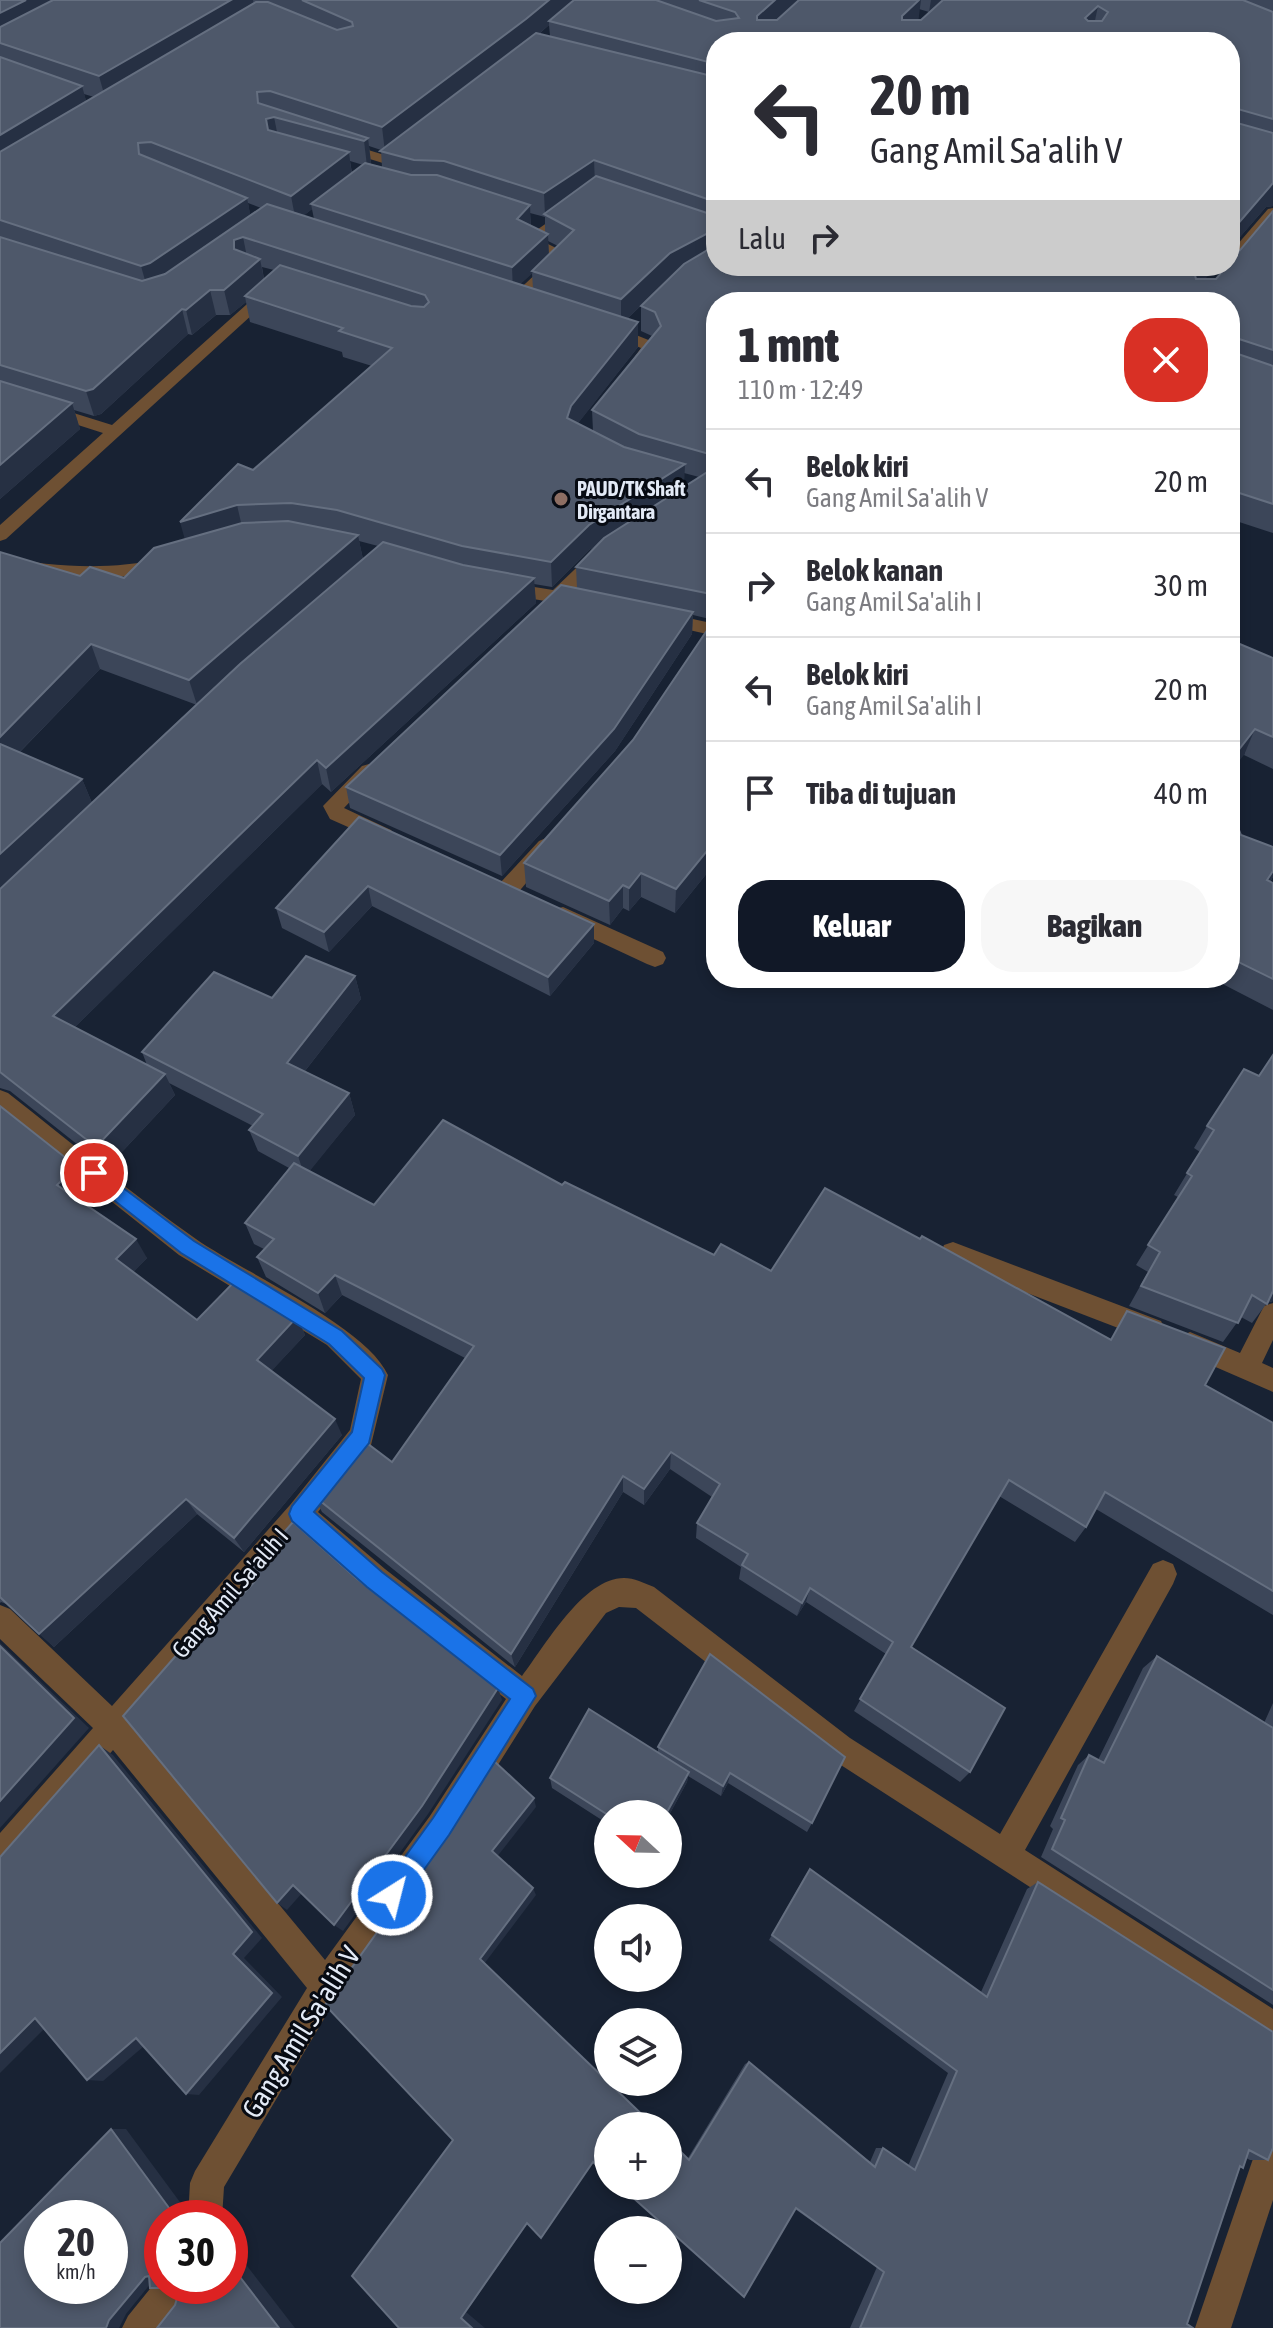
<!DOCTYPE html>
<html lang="id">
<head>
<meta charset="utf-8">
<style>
  body { margin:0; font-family:"Asap Condensed",sans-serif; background:#f7f7f7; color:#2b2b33; height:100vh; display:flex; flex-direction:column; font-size:30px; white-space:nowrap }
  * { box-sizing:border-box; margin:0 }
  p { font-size:26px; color:#7c7c81 }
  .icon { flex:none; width:44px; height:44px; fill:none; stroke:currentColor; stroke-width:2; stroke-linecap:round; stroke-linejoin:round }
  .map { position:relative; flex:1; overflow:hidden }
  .side { position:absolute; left:706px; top:292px; width:534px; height:696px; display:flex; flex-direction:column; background:#fff; border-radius:32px; box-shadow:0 4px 12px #0003 }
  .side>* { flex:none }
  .guide { position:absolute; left:706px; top:32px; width:534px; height:244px; border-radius:32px; box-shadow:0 4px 12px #0003; background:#fff; color:#2b2b33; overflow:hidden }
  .needle { width:52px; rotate:292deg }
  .buttons { position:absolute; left:594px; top:1800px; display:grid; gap:16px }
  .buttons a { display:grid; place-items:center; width:88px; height:88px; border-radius:50%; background:#fff; box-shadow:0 4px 12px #0003; font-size:40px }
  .speed { position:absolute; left:24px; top:2200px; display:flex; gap:16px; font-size:40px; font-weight:700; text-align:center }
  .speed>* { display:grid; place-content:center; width:104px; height:104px; border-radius:50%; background:#fff; box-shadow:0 4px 12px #0003; line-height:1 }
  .speed small { font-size:20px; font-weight:400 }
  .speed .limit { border:12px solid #d22; background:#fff; color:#111 }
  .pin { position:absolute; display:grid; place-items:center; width:68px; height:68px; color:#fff; margin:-34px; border:4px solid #fff; border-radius:50%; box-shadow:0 2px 8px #0007 }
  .me { position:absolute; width:88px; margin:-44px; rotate:36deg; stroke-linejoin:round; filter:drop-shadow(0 0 6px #0008) }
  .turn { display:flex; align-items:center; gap:28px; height:168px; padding:0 32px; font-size:36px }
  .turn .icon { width:104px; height:104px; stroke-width:2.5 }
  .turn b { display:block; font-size:56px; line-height:68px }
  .then { display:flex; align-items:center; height:76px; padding:0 32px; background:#0003; gap:16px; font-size:30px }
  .round { display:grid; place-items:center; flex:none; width:84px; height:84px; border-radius:32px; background:#f7f7f7 }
  .overview { display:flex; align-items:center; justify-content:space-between; height:136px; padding:0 32px }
  h1 { font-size:48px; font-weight:800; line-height:60px }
  .button { display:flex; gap:16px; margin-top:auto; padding:16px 32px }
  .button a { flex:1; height:92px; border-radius:32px; background:#111827; color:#fff; font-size:32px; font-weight:800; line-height:92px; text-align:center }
  .button a+a { background:#f7f7f7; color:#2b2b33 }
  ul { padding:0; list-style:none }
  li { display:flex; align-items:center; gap:24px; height:104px; padding:0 32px; border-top:2px solid #e1e1e2 }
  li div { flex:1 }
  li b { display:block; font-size:30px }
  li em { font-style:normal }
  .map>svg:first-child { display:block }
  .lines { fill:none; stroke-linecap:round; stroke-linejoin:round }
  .minor { fill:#6e5033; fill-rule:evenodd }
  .tertiary { fill:#6e5033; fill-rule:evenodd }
  .wall { fill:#3c4659; fill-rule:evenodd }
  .shaded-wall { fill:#263043 }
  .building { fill:#4e586a; stroke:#656f80; stroke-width:2; fill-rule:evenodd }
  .route { fill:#1a73e8; stroke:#114b97; stroke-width:2 }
  .education-dot { fill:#8d6e63; stroke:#070b13; stroke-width:3 }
  .labels { text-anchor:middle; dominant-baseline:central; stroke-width:6; stroke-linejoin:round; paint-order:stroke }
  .far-poi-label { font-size:20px; font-weight:bold; fill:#e3eaf6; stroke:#070b13; text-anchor:start }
  .street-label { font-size:24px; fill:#e3eaf6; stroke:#070b13 }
  .near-street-label { font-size:28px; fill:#e3eaf6; stroke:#070b13 }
</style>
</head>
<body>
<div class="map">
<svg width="1273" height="2328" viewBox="0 0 1273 2328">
  <rect width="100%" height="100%" fill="#182233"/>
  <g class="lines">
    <!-- minor -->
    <g class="minor">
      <polygon points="339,141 391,157 393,160 386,164 334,148 332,145"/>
      <polygon points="571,206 578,210 576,213 540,240 572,256 524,302 512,302 512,296 554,257 521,241"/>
      <polygon points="271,285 279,290 276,293 6,539 0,541 0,525 103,433 0,400 0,390 112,425 266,287"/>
      <polygon points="606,323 656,343 658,346 641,371 629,371 627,368 641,348 600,331 600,325"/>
      <polygon points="600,549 609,555 606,559 564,601 557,603 503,594 494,588 503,582 553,590 594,551"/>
      <path d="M0 557C56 567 108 571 164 558L173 564 170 568C113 583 58 579 0 569Z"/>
      <polygon points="660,612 716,624 716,636 653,622 651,618"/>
      <polygon points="369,764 376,766 379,771 344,808 391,830 394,835 391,840 384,843 330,819 323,806 362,766"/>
      <polygon points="546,838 553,841 556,846 553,851 516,895 500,895 497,889 500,883 539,841"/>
      <polygon points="563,907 663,952 666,958 663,964 655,967 647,964 555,921 552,915 555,909"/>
      <path d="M0 1090 8 1093C71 1142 131 1194 196 1239 243 1272 366 1326 388 1375L371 1445 318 1512 385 1569 522 1676C545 1646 583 1578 624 1578 634 1578 644 1583 654 1587L850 1738 1000 1834 1153 1564 1163 1560 1173 1564 1177 1574 1173 1584 1025 1850 1273 2009V2044L830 1758 636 1608 619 1607 606 1613 535 1706 452 1838 337 1997 224 2187 222 2218H188L190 2183 195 2171 307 1988 113 1750 11 1867 0 1871V1833L93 1728 0 1639V1605L10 1609 112 1706 290 1505 350 1430 361 1379 327 1345 179 1255 0 1113ZM301 1533 365 1589 506 1699 430 1816 325 1960 132 1727Z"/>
      <polygon points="953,1242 1161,1321 1165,1329 1161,1337 1152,1341 944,1261 941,1253 944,1245"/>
      <polygon points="1273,1303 1273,1340 1262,1363 1273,1368 1273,1392 1181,1352 1177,1344 1181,1336 1190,1332 1240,1353 1264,1306"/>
      <polygon points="1273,2133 1273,2200 1231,2328 1195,2328 1256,2150 1261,2138"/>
      <polygon points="162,2274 162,2286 192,2286 187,2298 163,2328 122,2328 128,2316"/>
    </g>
    <!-- tertiary -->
    <polygon class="tertiary" points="1273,208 1273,221 1235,265 1228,266 1230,253 1268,209"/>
  </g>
  <!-- wall -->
  <g class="wall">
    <path d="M0 0H572V2L574 0H1273V206L1266 207 1233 245 1230 254V42H716V266L1216 279 1273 211V533L1230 519V302H716V862L675 913 641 897 629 911 623 908 610 925 526 887 524 863 633 740 714 620 693 615 692 634 615 751 502 876 350 808 346 787 577 588 576 567 597 545 589 550 552 587 534 584 536 603 331 792 322 784 75 1027 147 1065 142 1052 272 998 355 976 361 999 305 1071 349 1093 355 1115 309 1171 374 1205 562 1185 714 1255 771 1271 1110 1340 1205 1385 1273 1423V1615L1096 1509 1086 1527 1075 1542 999 1496 911 1647 970 1772 960 1782 854 1711 886 1654 806 1602 797 1616 739 1579 741 1567 696 1538 697 1523 712 1497 670 1469 644 1505 623 1492 515 1667 322 1512 314 1496 392 1462 465 1358 342 1295 325 1313 266 1277 257 1257 264 1249 254 1244 245 1223 289 1168 258 1151 249 1130 253 1126 169 1083 175 1095 107 1168 10 1091 0 1088V889L197 705 100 669 20 752 82 779 92 803 0 889V552L80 576 124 578 185 539 253 470 372 366 343 357 342 352 250 322 246 302 230 315H216L192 335 188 334 101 414 94 416 74 410 80 429 0 499ZM919 9 929 12 921 20H918ZM549 25 550 36 539 34ZM84 94 94 97 86 101ZM369 146 381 150 382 167 370 164 371 163ZM350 161 360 164 363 165 352 173ZM248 203 261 208 250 215ZM312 209 314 219 303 216ZM530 213 545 217V233L531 226ZM548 241 558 246 549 255ZM262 267 274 270 264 279ZM532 273 533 289 520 284ZM649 298 641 306V331L652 336 592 410 593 431 578 423 638 347 627 319ZM684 473 699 477 684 487ZM359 541 378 546 363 559Z"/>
    <polygon points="1273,658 1273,769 1244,755"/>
    <polygon points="359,817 594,943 550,996 372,906 329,952 282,928 276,908"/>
    <polygon points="1230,825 1241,835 1273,847 1273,877 1270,882 1273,883 1273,1010 1211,978 1230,978"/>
    <polygon points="1192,978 1204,978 1200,982"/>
    <polygon points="1273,1055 1273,1301 1267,1303 1252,1323 1241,1317 1223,1342 1129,1306 1148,1272 1136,1265 1178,1197 1174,1195 1200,1152 1194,1148 1207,1126 1259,1076"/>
    <polygon points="0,1106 88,1187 76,1198 147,1258 133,1272 197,1320 297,1317 305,1335 271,1371 342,1435 244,1552 197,1514 54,1647 9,1605 1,1602 0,1603"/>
    <polygon points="710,1654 812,1823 807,1832 728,1783 721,1796 688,1776 687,1782 668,1817 668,1814 608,1814 608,1824 552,1788 550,1778 658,1752 658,1747"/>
    <polygon points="1157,1656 1264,1723 1273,1703 1273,2005 1041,1857 1053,1829 1050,1826 1078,1765 1089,1755 1098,1760 1143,1668"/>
    <polygon points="805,1876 981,1992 1027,1889 1038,1882 1268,2160 1250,2160 1246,2158 1243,2168 1240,2168 1187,2324 1193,2328 850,2328 877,2267 795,2209 688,2158 745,2064 749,2062 870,2162 876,2148 883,2148 908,2166 948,2073 769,1940"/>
  </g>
  <!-- shaded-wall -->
  <g class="shaded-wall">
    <polygon points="26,0 78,0 0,42 0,13"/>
    <polygon points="231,0 253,0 255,12 106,101 99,76"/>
    <polygon points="549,0 572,0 572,5 549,21 549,25 527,44 385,152 382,127"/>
    <polygon points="775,0 800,0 756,40 757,16"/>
    <polygon points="919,0 921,0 918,23 899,40 902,16"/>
    <polygon points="931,0 943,0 929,12"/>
    <polygon points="1098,6 1093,30 1085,18"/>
    <polygon points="82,86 89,111 0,164 0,135"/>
    <polygon points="274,117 279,142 272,155 266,119"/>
    <polygon points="368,138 371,163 367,166 364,141"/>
    <polygon points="349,152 352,177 311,204 312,209 296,222 291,196"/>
    <polygon points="594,160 595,185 545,215 544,193"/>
    <polygon points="1273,183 1273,206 1266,207 1233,245 1235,238 1236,226"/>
    <polygon points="247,198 252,223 148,291 141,266"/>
    <polygon points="530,205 531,229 517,219"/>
    <polygon points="716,229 716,253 669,278 621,325 621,299 670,253"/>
    <polygon points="548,234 549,258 513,291 512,267"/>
    <polygon points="243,237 248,262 234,249 234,240"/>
    <polygon points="260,259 265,284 245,296 246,302 230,315 224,290"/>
    <polygon points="1203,266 1216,266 1188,300 1195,275"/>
    <polygon points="210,290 216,315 192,335 186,310"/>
    <polygon points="182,309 188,334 101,414 94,416 86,391"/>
    <polygon points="638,322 638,347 572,431 567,418 571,406"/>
    <polygon points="72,403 80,429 0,499 0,465"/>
    <polygon points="685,464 684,489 589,550 552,587 551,562 589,525"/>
    <polygon points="237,505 243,531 187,547 180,522"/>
    <polygon points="358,535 363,560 197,705 189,680"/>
    <polygon points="534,578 536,603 331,792 326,768"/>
    <polygon points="693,612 692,634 615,751 502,876 500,855"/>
    <polygon points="91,644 100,669 6,766 0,753 0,737"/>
    <polygon points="1255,729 1244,755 1230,772 1230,761"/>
    <polygon points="317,760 322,784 64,1038 53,1016"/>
    <polygon points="82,779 92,803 0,889 0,854"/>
    <polygon points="716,840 716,862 675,913 676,889"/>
    <polygon points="1273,871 1273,877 1254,905 1267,880"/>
    <polygon points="641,873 641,897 629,911 629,888"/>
    <polygon points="623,885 623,908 610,925 609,901"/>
    <polygon points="368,886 372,906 329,952 324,932"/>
    <polygon points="594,924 594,943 550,996 548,977"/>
    <polygon points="355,976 361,999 294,1085 287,1063"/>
    <polygon points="165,1074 175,1095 107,1168 96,1147"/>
    <polygon points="349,1093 355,1115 305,1177 298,1156"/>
    <polygon points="76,1166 88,1187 69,1205 57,1185"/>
    <polygon points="136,1239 147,1258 127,1279 116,1259"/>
    <polygon points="335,1275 342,1295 325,1313 318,1293"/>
    <polygon points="1273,1289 1273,1301 1266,1303"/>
    <polygon points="297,1317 305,1335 266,1377 257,1360"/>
    <polygon points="335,1419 342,1435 244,1552 234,1538"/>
    <polygon points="671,1452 670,1469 644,1505 644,1489"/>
    <polygon points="623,1476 623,1492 515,1667 511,1654"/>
    <polygon points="186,1499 197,1514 54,1647 39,1634"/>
    <polygon points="810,1588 806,1602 797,1616 802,1603"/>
    <polygon points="0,1643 89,1728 0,1828"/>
    <polygon points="498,1688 502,1700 428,1814 343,1931 334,1925"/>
    <polygon points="99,1745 113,1755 262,1938 244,1958 282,1997 199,2095 186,2094 233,1954"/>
    <polygon points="689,1772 687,1782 668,1817 668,1814 666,1814"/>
    <polygon points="730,1773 728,1783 721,1796 723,1786"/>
    <polygon points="534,1798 536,1807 496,1858 492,1851"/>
    <polygon points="293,1885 303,1892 287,1910 277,1903"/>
    <polygon points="533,1888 536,1895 484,1964 480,1959"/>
    <polygon points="35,2018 52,2021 0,2073 0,2053"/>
    <polygon points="136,2038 150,2041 103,2081 87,2080"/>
    <polygon points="111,2129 126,2129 185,2209 186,2218 172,2218"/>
    <polygon points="530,2220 466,2312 485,2328 472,2328 461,2318 527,2223"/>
    <polygon points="230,2244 295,2328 279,2328 230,2264"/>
    <polygon points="160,2272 126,2314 119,2328 106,2328 109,2320 145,2277"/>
  </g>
  <!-- building -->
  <g class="building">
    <polygon points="0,0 26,0 0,13"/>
    <polygon points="53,0 231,0 99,76 0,43 0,27"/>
    <polygon points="302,0 549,0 526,19 382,127 270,91 257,92 258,103 368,138 364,141 274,117 266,119 268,130 349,152 291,196 151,142 138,143 139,154 247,198 150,263 141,266 0,220 0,152 256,2 268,2 337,30 353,26 352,22"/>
    <path d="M574 0H656L716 21 739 18 735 12 699 0H775L757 16V20H777L799 0H919L902 16V20H921L943 0H1243L1273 12V119L1238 109 1234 112 1237 123 1273 133V183L1236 226 1235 238H1230V42H716V64L549 21ZM1098 6 1108 12 1102 21H1088L1085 18Z"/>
    <polygon points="536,33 716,77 716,202 594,160 544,193 444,161 414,160 380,151"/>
    <polygon points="0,57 82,86 0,135"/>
    <polygon points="365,163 411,175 437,175 530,205 517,219 548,234 512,267 311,204"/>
    <polygon points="596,176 716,216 716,229 670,253 621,299 532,271 574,230 544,214"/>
    <polygon points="267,204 638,322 571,406 567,418 624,447 685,464 589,525 551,562 462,546 337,510 291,503 237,505 180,522 238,464 253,470 392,348 339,331 343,328 245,296 280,265 411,306 424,307 429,302 425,295 243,237 234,240 234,249 260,259 224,290 210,290 186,310 182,309 93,389 86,391 0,365 0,237 142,281 165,274"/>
    <polygon points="1273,211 1273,350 1239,339 1236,342 1238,354 1273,366 1273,504 1230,490 1230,302 716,302 716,456 639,434 592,410 661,326 655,312 641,306 684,264 716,245 716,266 1203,266 1195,275 1196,279 1216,279 1227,266 1230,266 1230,262"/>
    <polygon points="0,381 72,403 0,465"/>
    <polygon points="716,470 716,595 576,567 604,538 709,471"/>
    <polygon points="288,521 358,535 189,680 91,644 0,737 0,552 80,576 90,567 124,578 154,548 242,523"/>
    <polygon points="383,542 463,565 534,578 326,768 317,760 53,1016 165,1074 96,1147 0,1072 0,889 240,664"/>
    <polygon points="561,585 693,612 614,729 500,855 346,787"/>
    <polygon points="716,617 716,840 676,889 641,873 629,888 623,885 609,901 524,863 633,740"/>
    <polygon points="1235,642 1273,658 1273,737 1255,729 1230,761 1230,648"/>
    <polygon points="0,744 82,779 0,854"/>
    <polygon points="359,817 594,924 548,977 368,886 324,932 276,908"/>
    <polygon points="1230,825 1239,830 1241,835 1273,847 1273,871 1267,880 1273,883 1273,979 1230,958"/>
    <polygon points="306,956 355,976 287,1063 349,1093 298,1156 249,1130 263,1114 142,1052 214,972 272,998"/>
    <polygon points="1273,1055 1273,1291 1267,1304 1252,1295 1238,1323 1141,1286 1160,1252 1148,1245 1192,1176 1187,1173 1214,1130 1207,1126 1244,1069 1259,1076"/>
    <polygon points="0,1106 76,1166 57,1185 136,1239 116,1259 197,1320 236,1280 297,1317 257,1360 335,1419 234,1538 186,1499 39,1634 0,1597"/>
    <polygon points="443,1120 562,1185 565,1182 714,1255 721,1244 771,1271 825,1188 920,1239 922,1236 1111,1340 1127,1311 1225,1348 1205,1385 1273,1423 1273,1591 1105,1492 1086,1527 1009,1480 911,1647 1005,1708 970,1772 860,1699 893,1642 810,1588 802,1603 742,1565 748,1554 697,1523 720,1484 671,1452 644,1489 623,1476 511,1654 314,1496 360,1438 392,1462 474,1346 335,1275 318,1293 257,1257 274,1239 245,1223 294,1163 374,1205"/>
    <polygon points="293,1522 356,1578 498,1688 422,1806 334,1925 293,1885 277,1903 123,1716 187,1643 193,1648 259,1577 251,1570"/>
    <polygon points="0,1646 74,1718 0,1801"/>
    <polygon points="710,1654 845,1757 812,1823 730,1773 723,1786 658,1747"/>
    <polygon points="1157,1656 1273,1728 1273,1990 1052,1849 1065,1820 1061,1818 1089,1755 1104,1763"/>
    <polygon points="589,1709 689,1772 666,1814 608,1814 608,1815 550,1778"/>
    <polygon points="99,1745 252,1932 233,1954 272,1993 186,2094 136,2038 87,2080 35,2018 0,2053 0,1857"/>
    <polygon points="494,1761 534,1798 492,1851 533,1888 480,1959 654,2126 608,2126 608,2175 593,2162 541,2238 527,2223 461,2318 472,2328 399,2328 352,2276 453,2140 325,2005 449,1832"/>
    <polygon points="810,1869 987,1997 1038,1882 1273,2032 1273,2148 1268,2160 1249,2150 1243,2168 1240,2166 1187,2324 1193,2328 860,2328 884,2272 796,2208 744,2297 620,2186 668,2186 668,2139 689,2160 749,2062 875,2167 883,2148 915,2170 957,2071 772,1935"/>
    <path d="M111 2129 172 2212V2218H162V2286H230V2264L279 2328H157L175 2305 180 2288H150L149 2276 145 2277 109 2320 106 2328H0V2243ZM42 2218H110V2286H42Z"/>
  </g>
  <!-- route -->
  <polygon class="route" points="94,1166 194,1241 342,1331 382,1369 385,1375 369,1443 314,1512 382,1572 533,1689 536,1696 449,1835 400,1903 392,1907 383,1903 380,1895 383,1887 433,1818 510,1699 367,1587 292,1521 289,1514 292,1506 352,1432 364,1378 329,1344 181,1253 87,1179 85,1173 87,1168"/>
  <!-- markers -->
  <circle class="education-dot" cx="561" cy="499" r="8"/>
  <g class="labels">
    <!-- far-poi labels -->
    <g class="far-poi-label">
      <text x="577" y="488">PAUD/TK Shaft<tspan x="577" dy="23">Dirgantara</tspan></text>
    </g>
    <!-- street labels -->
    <g class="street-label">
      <text transform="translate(230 1593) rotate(-49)">Gang Amil Sa'alih I</text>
    </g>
    <!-- near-street labels -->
    <g class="near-street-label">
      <text transform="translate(301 2032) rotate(-58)">Gang Amil Sa'alih V</text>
    </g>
  </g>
</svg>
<div class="buttons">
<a><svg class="needle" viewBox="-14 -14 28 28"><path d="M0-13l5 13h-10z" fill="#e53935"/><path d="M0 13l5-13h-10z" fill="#7c7c81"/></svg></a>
<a><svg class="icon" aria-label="sound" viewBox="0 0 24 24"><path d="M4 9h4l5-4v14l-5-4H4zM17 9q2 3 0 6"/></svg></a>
<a><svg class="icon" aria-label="layers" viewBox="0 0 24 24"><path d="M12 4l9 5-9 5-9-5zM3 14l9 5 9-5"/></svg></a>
<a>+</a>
<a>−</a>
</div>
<div class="speed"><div>20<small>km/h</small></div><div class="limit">30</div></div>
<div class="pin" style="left:94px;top:1173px;background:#d93025"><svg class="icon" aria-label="arrive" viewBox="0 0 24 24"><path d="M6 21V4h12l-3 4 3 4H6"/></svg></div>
<svg class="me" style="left:392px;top:1895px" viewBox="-20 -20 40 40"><circle r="17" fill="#1a73e8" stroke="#fff" stroke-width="3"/><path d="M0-11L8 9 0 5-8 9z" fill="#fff"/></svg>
<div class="guide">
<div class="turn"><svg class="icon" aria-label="left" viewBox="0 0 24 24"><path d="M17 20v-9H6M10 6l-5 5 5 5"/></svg><div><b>20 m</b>Gang Amil Sa'alih V</div></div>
<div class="then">Lalu<svg class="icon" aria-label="right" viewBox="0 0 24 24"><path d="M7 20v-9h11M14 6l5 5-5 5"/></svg></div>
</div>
<section class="side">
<div class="overview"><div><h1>1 mnt</h1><p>110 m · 12:49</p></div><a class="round" style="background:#d93025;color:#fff"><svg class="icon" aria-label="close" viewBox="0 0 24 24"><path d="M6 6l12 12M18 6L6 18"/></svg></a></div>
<ul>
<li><svg class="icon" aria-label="left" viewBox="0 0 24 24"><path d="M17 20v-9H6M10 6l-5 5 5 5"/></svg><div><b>Belok kiri</b><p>Gang Amil Sa'alih V</p></div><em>20 m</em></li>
<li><svg class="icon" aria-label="right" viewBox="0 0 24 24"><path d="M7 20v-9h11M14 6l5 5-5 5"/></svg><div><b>Belok kanan</b><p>Gang Amil Sa'alih I</p></div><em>30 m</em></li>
<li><svg class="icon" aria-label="left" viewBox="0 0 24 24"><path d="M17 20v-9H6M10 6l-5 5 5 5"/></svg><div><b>Belok kiri</b><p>Gang Amil Sa'alih I</p></div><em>20 m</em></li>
<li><svg class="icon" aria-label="arrive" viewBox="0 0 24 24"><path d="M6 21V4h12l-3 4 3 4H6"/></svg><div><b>Tiba di tujuan</b></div><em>40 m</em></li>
</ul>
<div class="button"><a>Keluar</a><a>Bagikan</a></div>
</section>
</div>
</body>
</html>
